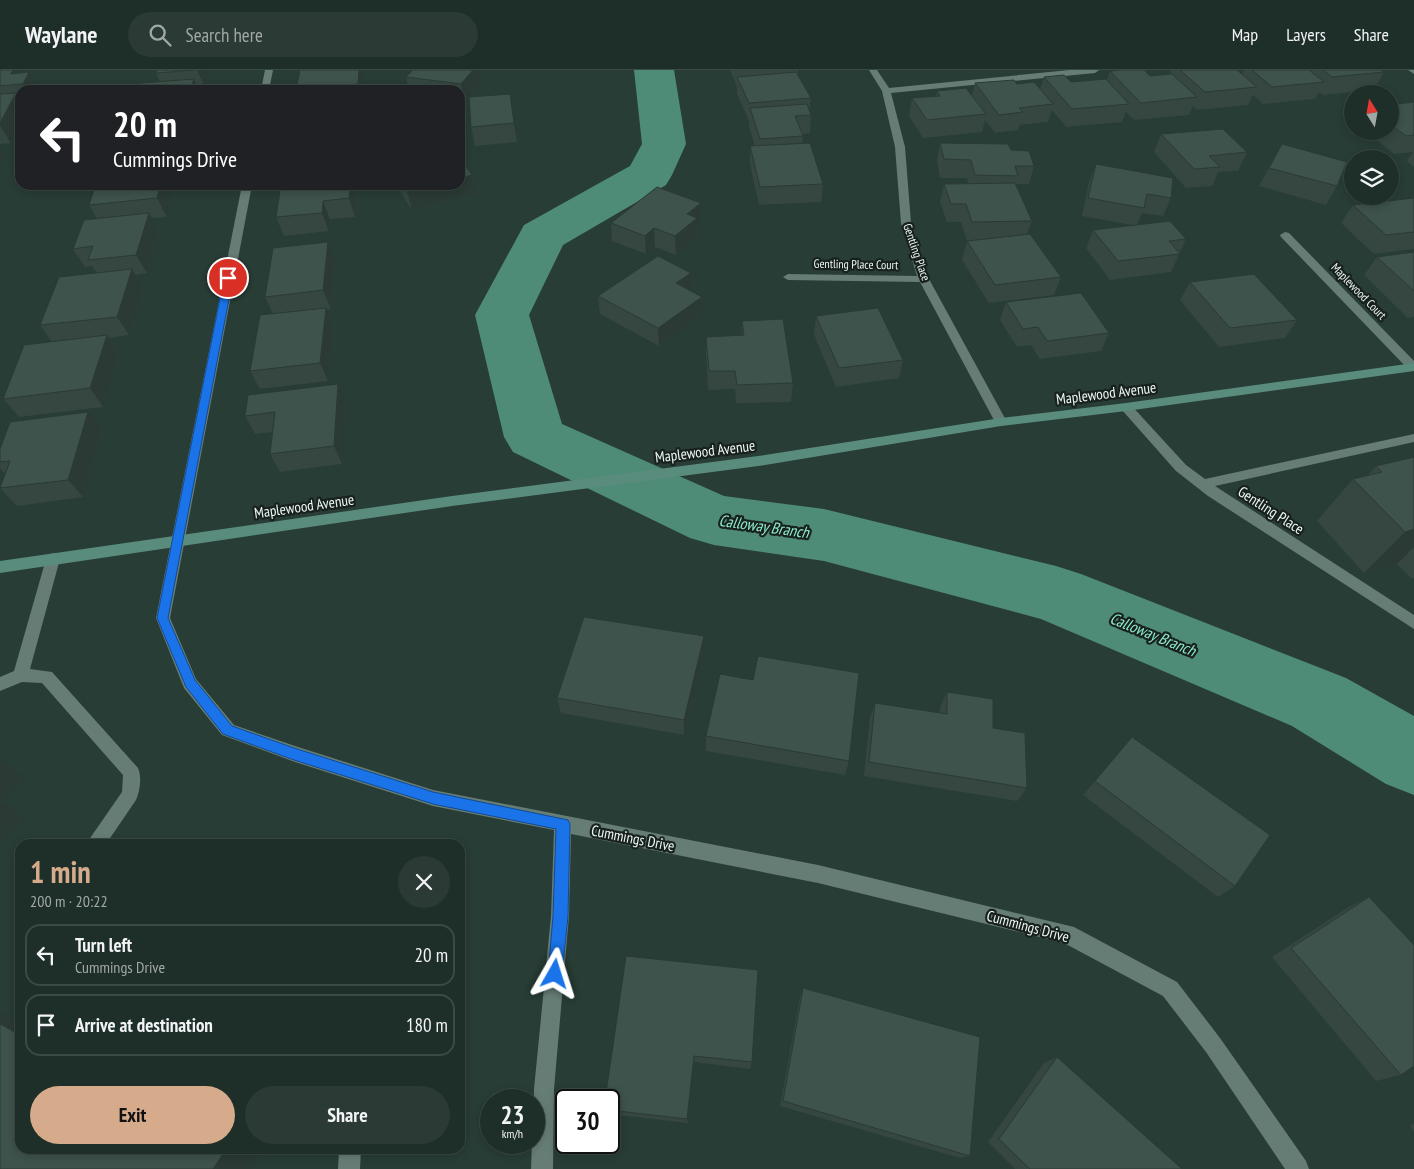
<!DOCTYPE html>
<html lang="en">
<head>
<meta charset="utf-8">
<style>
  body { margin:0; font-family:"PT Sans Narrow",sans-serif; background:#2b3a34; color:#f1f3f6; height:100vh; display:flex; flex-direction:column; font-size:19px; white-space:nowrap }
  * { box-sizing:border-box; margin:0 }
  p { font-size:16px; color:#a1a8a8 }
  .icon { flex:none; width:28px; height:28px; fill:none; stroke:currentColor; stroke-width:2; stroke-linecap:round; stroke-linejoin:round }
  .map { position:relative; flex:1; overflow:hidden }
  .drawer { position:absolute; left:15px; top:769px; width:450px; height:315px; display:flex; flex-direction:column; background:#1e2e28; border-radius:15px; box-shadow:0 2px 8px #0003,0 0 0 1px #3c4a45 }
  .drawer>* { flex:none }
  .hud { position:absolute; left:15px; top:15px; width:450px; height:105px; border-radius:15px; box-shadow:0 2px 8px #0003,0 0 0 1px #3c4a45; background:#202124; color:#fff; overflow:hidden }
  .needle { width:32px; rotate:349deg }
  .tools { position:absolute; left:1344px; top:15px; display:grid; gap:10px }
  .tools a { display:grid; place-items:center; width:55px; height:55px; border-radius:50%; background:#1e2e28; box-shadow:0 2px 8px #0003,0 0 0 1px #3c4a45; font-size:25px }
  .speed { position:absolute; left:480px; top:1019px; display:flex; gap:10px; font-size:25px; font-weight:700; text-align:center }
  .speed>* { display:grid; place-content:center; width:65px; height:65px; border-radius:50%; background:#1e2e28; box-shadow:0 2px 8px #0003,0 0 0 1px #3c4a45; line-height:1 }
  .speed small { font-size:12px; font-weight:400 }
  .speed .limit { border:2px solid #111; border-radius:8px; background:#fff; color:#111 }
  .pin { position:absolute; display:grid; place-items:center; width:42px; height:42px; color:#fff; margin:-21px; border:2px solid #fff; border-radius:50%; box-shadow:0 1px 5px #0007 }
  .me { position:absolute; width:55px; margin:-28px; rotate:6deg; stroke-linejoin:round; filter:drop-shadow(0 0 4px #0008) }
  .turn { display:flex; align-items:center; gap:18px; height:105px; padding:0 15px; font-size:22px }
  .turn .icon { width:65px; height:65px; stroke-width:2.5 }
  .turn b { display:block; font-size:35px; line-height:42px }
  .round { display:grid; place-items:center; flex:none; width:52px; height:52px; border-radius:26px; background:#2b3a34 }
  .overview { display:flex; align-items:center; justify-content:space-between; height:85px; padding:0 15px }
  h1 { font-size:30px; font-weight:600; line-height:38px; color:#d6ab8b }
  .cta { display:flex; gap:10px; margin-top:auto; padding:10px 15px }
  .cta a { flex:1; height:58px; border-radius:30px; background:#d6ab8b; color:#111; font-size:20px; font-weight:600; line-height:58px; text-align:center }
  .cta a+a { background:#2b3a34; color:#f1f3f6 }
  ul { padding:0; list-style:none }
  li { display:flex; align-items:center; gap:15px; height:62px; margin:0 10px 8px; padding:0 5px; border:2px solid #3c4a45; border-radius:15px }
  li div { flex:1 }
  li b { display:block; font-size:19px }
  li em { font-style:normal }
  header { display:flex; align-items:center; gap:30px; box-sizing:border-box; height:70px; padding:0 25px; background:#1e2e28; border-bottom:1px solid #3c4a45 }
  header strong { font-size:24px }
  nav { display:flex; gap:28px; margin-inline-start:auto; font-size:18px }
  .search { width:350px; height:45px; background:#2b3a34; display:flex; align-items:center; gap:12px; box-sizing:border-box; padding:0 18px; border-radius:28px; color:#a1a8a8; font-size:19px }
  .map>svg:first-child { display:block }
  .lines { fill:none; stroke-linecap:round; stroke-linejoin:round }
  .river { fill:#4f8c78; fill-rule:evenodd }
  .lane { fill:#667d75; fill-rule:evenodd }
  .street { fill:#667d75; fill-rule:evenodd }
  .secondary { fill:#5a8c7d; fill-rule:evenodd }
  .wall { fill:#354740 }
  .shaded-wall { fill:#2b3a34 }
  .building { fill:#3e534b; stroke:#2b3a34 }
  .route { fill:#1a73e8; stroke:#114b97 }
  .labels { text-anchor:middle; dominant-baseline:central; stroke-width:4.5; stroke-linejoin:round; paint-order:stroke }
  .far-street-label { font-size:12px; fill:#ebf8f3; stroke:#18211e }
  .street-label { font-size:15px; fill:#ebf8f3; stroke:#18211e }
  .water-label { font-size:16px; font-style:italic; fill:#8cebcc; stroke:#18211e }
</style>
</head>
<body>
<header>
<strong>Waylane</strong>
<div class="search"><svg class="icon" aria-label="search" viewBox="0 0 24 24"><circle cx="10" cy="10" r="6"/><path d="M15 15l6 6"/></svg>Search here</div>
<nav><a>Map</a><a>Layers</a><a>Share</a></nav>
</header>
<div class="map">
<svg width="1414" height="1099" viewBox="0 0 1414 1099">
  <rect width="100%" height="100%" fill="#283d36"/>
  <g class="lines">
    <!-- river -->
    <polygon class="river" points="634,0 674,0 686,74 672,105 666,115 563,175 529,245 562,354 724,426 824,439 1056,496 1081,504 1346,608 1414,646 1414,725 1386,714 1292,656 1041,549 824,491 714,475 690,468 513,382 504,367 475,245 524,155 630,96 642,74"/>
    <!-- lane -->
    <g class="lane">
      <polygon points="1126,333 1130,334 1186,395 1205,409 1414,364 1414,372 1215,416 1414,545 1414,559 1208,426 1176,401 1122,340 1120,337"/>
      <path d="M53 483 58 485 60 489 30 599 52 602 138 698C142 707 140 721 136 730L106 774H86L122 722 123 705 42 613 22 612 0 621V607L14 601 46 489 48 485Z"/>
      <polygon points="339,1079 361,1079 360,1099 338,1099"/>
    </g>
    <!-- street -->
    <g class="street">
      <polygon points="265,0 273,0 269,20 261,20"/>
      <polygon points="869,0 877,0 889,18 1070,0 1099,0 1095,3 891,23 905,77 911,153 929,209 1007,352 1005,355 1001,356 995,352 920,212 788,210 783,207 788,204 917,206 901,153 895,77 882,21"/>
      <polygon points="1408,0 1414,0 1414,4"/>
      <polygon points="242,115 252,115 170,548 196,609 234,655 295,676 433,720 818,795 1074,857 1177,912 1220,968 1306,1091 1309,1099 1285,1099 1206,982 1163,926 1064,873 818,813 571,764 569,846 554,1019 553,1099 531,1099 532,1072 534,1072 534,1019 551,846 554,760 433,736 295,692 222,665 184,618 156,548"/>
      <polygon points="1285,162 1289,163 1414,291 1414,301 1409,300 1281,167 1280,165"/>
    </g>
    <!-- secondary -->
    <polygon class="secondary" points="1414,293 1414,301 1126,341 1001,356 765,395 452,436 0,503 0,491 452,426 765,385 1001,348 1126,333"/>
  </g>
  <!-- wall -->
  <g class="wall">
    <polygon points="0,0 28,2 39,20 20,20 20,55 11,73 0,74"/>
    <polygon points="157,0 210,0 205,17 198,18 160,12 156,3"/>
    <polygon points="300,0 365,15 365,20 297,20"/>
    <polygon points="413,0 479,0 482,12 465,31 460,31 460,20 409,20 406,7"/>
    <polygon points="730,0 798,0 798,4 811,28 809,41 811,45 810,63 802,64 803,66 802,73 823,114 821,132 759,135 750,94 750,76 755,76 749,56 749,51 737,24 737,17"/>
    <polygon points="1171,0 1237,0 1242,4 1244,0 1381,0 1384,2 1374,20 1323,25 1319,22 1315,29 1263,34 1253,25 1248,35 1197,40 1193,36 1189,45 1134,50 1126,42 1122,52 1066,57 1052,40 1048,52 1020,55 1018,60 995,63 985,50 982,62 923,68 909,46 912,28 936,26 937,21 972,25 975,13 1017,14 1040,19 1044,7 1071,12 1107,10 1110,1 1150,6 1170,4"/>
    <polygon points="510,24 517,72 475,76 471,57"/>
    <polygon points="1414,32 1414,97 1407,91 1413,82 1394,84 1366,61 1390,61 1390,35"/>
    <polygon points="1161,64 1247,82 1238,101 1218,102 1212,116 1186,118 1154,82"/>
    <polygon points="940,73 1011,80 1034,96 1029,114 1016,114 1032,151 1027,164 1061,207 1054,225 989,233 962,190 967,171 972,171 967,171 961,152 947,152 940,132 944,114 968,113 967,108 940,108 937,91"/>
    <polygon points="1282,74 1337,116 1326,135 1259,116"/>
    <polygon points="1096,94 1171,128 1163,146 1142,143 1137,155 1186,169 1171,202 1110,210 1086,178 1093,160 1132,155 1082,146 1089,112"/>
    <polygon points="472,105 477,123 412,140 396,115 460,115"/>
    <polygon points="176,115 167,147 152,148 159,162 147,203 135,205 143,218 129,265 108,268 119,284 103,337 19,347 3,329 52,272 40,255 97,203 92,196 85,197 73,179 97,149 89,135 113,119"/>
    <polygon points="281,115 357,115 355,147 330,149 329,161 284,166 276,147"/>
    <polygon points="1414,128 1414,179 1374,184 1341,153 1353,135"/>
    <polygon points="701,133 701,152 697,155 698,167 676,185 655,177 646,184 612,171 611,153"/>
    <polygon points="1414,182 1414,247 1408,248 1364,205 1377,187"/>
    <polygon points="335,191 331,239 326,240 333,257 328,311 260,319 250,301 273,244 265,227"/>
    <polygon points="1190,212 1297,250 1285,268 1219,277 1180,230"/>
    <polygon points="691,221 702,227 702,245 659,276 600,244 598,226"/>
    <polygon points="1006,232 1109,263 1101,281 1040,289 1031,275 1017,277 1000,250"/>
    <polygon points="816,246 903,290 899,308 836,317 814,265"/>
    <polygon points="742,251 793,313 791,332 736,333 735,319 708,320 706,285 706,267 742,265"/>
    <polygon points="346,333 342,394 280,402 270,384 272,362 255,364 245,346"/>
    <polygon points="102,361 83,427 17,436 0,418 5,404 0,398 0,379"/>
    <polygon points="1414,387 1414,508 1411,508 1397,494 1364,503 1317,451 1353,409 1368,405 1376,396"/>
    <polygon points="704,566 704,583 684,665 561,643 557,628"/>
    <polygon points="947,622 993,658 1027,718 1017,731 864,706 870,648 875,633 940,643 940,637"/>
    <polygon points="706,666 849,691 845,705 706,681"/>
    <polygon points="1132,667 1235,816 1218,827 1083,725"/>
    <polygon points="1369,827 1401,1005 1376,1011 1272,887 1347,838"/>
    <polygon points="626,886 752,992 750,999 694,992 688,1053 609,1044 609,1030"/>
    <polygon points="803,918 970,1086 960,1088 780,1036 800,927"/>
    <polygon points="1057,987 1182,1099 1015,1099 988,1072 1044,993"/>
    <polygon points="1414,1054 1414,1062 1410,1055"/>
  </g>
  <!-- shaded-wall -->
  <g class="shaded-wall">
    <polygon points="13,0 26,0 28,3 29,2 39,20 27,20 23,14 11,4"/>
    <polygon points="197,0 210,0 205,17"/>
    <polygon points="359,0 361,0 365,15 365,20 360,20 358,14"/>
    <polygon points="473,0 479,0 482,12 465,31 461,14"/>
    <polygon points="194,9 198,20 190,20"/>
    <polygon points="16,23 20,29 20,55 11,73 0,56 0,53"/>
    <polygon points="510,24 513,41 517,72 514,53"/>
    <polygon points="0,74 6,83 0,95"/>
    <polygon points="472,105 477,123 412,140 407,122 433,115 460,115 460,108"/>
    <polygon points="161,115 176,115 167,147 157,128"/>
    <polygon points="350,115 357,115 357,116 355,147 349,128"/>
    <polygon points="323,131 330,149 329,161 322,143"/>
    <polygon points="701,133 701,152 697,155 698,167 676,185 675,166 687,144"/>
    <polygon points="149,143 159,162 147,203 136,185"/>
    <polygon points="654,158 655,177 646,184 645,166"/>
    <polygon points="328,172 335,191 331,239 323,220"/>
    <polygon points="132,199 143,218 129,265 117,247"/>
    <polygon points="691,203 691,222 676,213"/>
    <polygon points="702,227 702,245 659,276 658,258"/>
    <polygon points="326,238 333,257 328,311 320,293"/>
    <polygon points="107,265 119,284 103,337 90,318"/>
    <polygon points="338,314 346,333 342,394 334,376"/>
    <polygon points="88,342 102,361 83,427 68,410"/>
    <polygon points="1414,459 1414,477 1397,494 1364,503 1405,462"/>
    <polygon points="704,566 704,583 684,665 684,650"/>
    <polygon points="0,691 23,706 0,730"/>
    <polygon points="0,732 24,747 0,774"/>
    <polygon points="0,942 20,953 20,965 0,954"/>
    <polygon points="694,986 694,992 688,1053 687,1049"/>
    <polygon points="222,1079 245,1079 258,1086 250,1099 213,1099"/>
  </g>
  <!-- building -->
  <g class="building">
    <polygon points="0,0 13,0 11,4 29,2 23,14 0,16"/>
    <polygon points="157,0 195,0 156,3"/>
    <polygon points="300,0 359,0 358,14 296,20"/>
    <polygon points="413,0 473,0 461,14 406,7"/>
    <polygon points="1122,0 1144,0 1150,6 1172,4 1197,27 1141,33 1110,1"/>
    <polygon points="1180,0 1237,0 1257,17 1205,22"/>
    <polygon points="1252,0 1309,0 1324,12 1272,17"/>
    <polygon points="1323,0 1381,0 1384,2 1332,7"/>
    <polygon points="796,2 811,28 749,33 737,7"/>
    <polygon points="1064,5 1071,12 1106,9 1129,34 1072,39 1044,7"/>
    <polygon points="194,9 190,20 128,20 130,14"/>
    <polygon points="1014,10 1017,14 1034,12 1053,34 1019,38 1023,42 999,45 975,13"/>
    <polygon points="966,18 986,44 927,50 912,28 940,26 937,21"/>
    <polygon points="16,23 0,53 0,24"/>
    <polygon points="510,24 514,53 471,57 469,27"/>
    <polygon points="1414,32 1414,65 1406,66 1390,54 1390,35"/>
    <polygon points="807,34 811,45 795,46 803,66 760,69 750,38"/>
    <polygon points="1223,59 1247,82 1209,86 1220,97 1194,99 1161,64"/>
    <polygon points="810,73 823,114 760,117 750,76"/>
    <polygon points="940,73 1008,74 1011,80 1029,81 1034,96 1015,96 1018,106 975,105 971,90 944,89"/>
    <polygon points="1282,74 1347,92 1337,116 1269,98"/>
    <polygon points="460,88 472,105 460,108"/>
    <polygon points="1096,94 1173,108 1171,128 1147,124 1144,138 1088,128"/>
    <polygon points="1015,113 1032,151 972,152 966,134 951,134 944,114"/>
    <polygon points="115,115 161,115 157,128 89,135 94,120 113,119"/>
    <polygon points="281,115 350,115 349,128 323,131 322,143 276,147"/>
    <polygon points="402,115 433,115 407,122"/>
    <polygon points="657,117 701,133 687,144 697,148 675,166 654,158 645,166 611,153"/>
    <polygon points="1414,128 1414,162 1386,165 1353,135"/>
    <polygon points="149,143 136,185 88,190 93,176 73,179 84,150"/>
    <polygon points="1170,151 1186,169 1169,171 1180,184 1118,191 1093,160"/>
    <polygon points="1030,164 1061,207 995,215 967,171"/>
    <polygon points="328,172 323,220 265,227 273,178"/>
    <polygon points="1414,182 1414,221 1377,187"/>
    <polygon points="658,186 691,203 676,213 702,227 658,258 598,226"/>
    <polygon points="132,199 117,247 40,255 59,207"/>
    <polygon points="1254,204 1297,250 1230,258 1190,212"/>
    <polygon points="1081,223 1109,263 1047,271 1038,257 1023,259 1006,232"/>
    <polygon points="326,238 320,293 250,301 260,245"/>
    <polygon points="878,238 903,290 839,298 816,246"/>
    <polygon points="783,249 793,313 737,315 735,301 709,301 706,267 744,265 742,251"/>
    <polygon points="107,265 90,318 3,329 24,275"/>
    <polygon points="338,314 334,376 270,384 275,342 245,346 248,325"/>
    <polygon points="88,342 68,410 0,418 10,391 0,392 0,379 10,352"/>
    <polygon points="1414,387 1414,459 1405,462 1353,409 1382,402 1376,396"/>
    <polygon points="584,547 704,566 684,650 557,628"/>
    <polygon points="758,586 859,603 849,691 706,666 720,604 753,610"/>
    <polygon points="947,622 993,629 993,658 1025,663 1027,718 869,692 875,633 947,644"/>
    <polygon points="1132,667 1270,765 1235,816 1095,711"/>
    <polygon points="1369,827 1414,875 1414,996 1401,1005 1291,878"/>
    <polygon points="626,886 758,900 752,992 694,986 687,1049 609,1040 609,1030 605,1030"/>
    <polygon points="803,918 980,967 970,1086 783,1031"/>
    <polygon points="0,954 20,965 20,1079 222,1079 225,1081 213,1099 0,1099"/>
    <polygon points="1057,987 1182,1099 1030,1099 999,1069"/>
  </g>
  <!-- route -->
  <polygon class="route" points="228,206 233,208 168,548 195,610 232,656 294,678 433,722 568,750 570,754 568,846 562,904 560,909 555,911 550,909 548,904 553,846 556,759 433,734 294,690 223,664 186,617 157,548 224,208"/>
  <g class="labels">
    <!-- far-street labels -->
    <g class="far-street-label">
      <text transform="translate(917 182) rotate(71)">Gentling Place</text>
      <text transform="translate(856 194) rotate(1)">Gentling Place Court</text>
      <text transform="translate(1359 221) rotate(46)">Maplewood Court</text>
    </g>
    <!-- street labels -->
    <g class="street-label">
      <text transform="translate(1106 323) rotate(-7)">Maplewood Avenue</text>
      <text transform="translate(705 381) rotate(-7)">Maplewood Avenue</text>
      <text transform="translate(304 436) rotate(-8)">Maplewood Avenue</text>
      <text transform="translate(1271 440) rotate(33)">Gentling Place</text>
      <text transform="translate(633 768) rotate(11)">Cummings Drive</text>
      <text transform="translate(1028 856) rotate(15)">Cummings Drive</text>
    </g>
    <!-- water labels -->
    <g class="water-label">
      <text transform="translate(764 456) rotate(8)">Calloway Branch</text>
      <text transform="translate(1153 564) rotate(22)">Calloway Branch</text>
    </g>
  </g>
</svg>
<div class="tools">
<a><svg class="needle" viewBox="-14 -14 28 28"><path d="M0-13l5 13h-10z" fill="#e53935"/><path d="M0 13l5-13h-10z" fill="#a1a8a8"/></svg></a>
<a><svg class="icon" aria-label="layers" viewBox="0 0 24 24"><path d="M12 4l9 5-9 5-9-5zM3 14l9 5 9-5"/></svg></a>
</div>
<div class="speed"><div>23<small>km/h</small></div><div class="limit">30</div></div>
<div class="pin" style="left:228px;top:208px;background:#d93025"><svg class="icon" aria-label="arrive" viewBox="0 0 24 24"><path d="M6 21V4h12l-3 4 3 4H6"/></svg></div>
<svg class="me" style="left:555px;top:904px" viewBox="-20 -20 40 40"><path d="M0-17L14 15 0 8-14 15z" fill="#1a73e8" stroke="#fff" stroke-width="4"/></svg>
<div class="hud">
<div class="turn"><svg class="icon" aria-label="left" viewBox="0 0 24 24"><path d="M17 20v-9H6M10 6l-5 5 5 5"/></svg><div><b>20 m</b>Cummings Drive</div></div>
</div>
<section class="drawer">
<div class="overview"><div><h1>1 min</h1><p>200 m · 20:22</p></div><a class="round"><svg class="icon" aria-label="close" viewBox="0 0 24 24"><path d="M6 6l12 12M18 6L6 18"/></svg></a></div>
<ul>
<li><svg class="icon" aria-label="left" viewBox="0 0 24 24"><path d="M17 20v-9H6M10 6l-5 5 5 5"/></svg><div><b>Turn left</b><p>Cummings Drive</p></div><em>20 m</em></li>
<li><svg class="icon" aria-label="arrive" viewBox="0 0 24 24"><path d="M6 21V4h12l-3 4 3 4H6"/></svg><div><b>Arrive at destination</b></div><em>180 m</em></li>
</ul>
<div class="cta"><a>Exit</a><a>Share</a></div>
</section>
</div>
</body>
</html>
